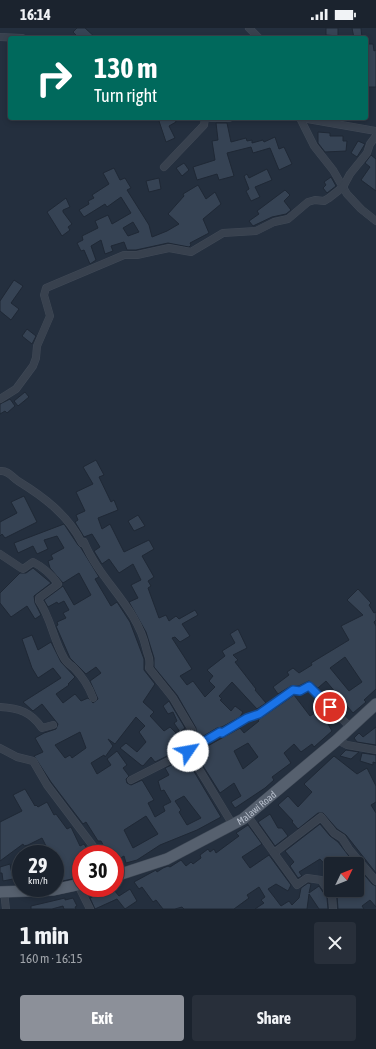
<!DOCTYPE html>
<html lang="en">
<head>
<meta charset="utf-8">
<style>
  body { margin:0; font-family:"Asap Condensed",sans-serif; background:#282f3a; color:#f1f3f6; height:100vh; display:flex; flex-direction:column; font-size:15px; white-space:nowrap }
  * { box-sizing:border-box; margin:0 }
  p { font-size:13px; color:#a0a4aa }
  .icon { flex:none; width:22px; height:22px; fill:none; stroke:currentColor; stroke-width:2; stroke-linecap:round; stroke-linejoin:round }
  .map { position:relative; height:881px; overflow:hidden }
  .details { display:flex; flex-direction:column; background:#1b232e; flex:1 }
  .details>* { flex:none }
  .top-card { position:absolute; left:8px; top:8px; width:360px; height:84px; border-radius:4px; box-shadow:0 2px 6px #0003,0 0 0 1px #39404a; background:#00695c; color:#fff; overflow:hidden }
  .needle { width:26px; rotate:47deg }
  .buttons { position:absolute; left:324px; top:829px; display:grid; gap:8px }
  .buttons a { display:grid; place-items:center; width:40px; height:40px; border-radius:4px; background:#1b232e; box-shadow:0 2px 6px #0003,0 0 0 1px #39404a; font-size:20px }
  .speed { position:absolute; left:12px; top:817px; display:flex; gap:8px; font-size:20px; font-weight:700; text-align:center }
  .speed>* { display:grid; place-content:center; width:52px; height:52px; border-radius:50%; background:#1b232e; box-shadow:0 2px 6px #0003,0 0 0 1px #39404a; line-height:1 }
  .speed small { font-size:10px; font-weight:400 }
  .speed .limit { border:6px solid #d22; background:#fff; color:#111 }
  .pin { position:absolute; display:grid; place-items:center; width:34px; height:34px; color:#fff; margin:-17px; border:2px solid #fff; border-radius:50%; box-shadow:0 1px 4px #0007 }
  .me { position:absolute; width:44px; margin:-22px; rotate:57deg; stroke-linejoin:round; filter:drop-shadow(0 0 3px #0008) }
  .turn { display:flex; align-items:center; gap:14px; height:84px; padding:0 20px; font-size:18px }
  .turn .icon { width:52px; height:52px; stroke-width:2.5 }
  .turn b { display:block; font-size:28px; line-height:34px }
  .round { display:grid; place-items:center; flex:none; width:42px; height:42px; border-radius:4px; background:#282f3a }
  .head { display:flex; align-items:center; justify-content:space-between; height:68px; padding:0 20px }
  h1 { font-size:24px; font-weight:700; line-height:30px }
  .primary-button { display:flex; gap:8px; margin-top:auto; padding:8px 20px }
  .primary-button a { flex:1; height:46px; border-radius:4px; background:#8c9099; color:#fff; font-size:16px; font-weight:700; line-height:46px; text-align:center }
  .primary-button a+a { background:#282f3a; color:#f1f3f6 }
  .status { display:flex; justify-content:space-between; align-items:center; height:28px; padding:0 20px; background:#1b232e; direction:ltr }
  .status svg { height:11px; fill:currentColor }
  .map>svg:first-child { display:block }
  .building { fill:#364354; stroke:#1f2835; fill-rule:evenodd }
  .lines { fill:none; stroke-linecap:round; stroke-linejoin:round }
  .street-casing { stroke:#414a57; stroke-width:8 }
  .primary-casing { stroke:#414a57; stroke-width:12 }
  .street { stroke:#38414e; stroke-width:7 }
  .primary { stroke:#56606e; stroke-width:11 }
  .route-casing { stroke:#114b97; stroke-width:10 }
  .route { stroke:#1a73e8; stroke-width:7 }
  .labels { text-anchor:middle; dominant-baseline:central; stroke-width:4; stroke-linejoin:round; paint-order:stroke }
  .street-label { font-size:10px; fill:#b4bcc9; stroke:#1d2633 }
</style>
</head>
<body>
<div class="status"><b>16:14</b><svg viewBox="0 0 49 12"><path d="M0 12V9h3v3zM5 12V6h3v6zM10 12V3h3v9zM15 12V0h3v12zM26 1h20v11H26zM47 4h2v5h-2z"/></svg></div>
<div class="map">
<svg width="376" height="881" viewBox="0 0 376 881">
  <rect width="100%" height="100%" fill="#242f3e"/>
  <!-- building -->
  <g class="building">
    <polygon points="77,0 85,0 96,10 79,10 73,4"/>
    <polygon points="326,0 338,0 338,8 326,7"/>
    <polygon points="352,0 361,0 362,10 354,10"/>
    <polygon points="366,16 373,16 374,23 376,22 376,59 366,59"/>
    <polygon points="158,90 175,90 176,94 169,98 175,110 166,114"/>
    <polygon points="216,95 227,95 231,114 246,110 247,113 252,112 252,115 263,112 264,114 275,109 279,121 284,119 292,136 279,142 270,120 253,125 251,119 227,125 234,148 219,152 217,146 197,152 193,139 215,132 212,113 218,112"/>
    <polygon points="318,104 330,105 330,108 343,108 343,113 347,113 346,123 325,124 318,115"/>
    <polygon points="358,113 365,116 357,129 351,125"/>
    <polygon points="371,127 376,131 376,163 361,152 370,139 365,135"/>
    <polygon points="184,135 189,142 182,148 176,140"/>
    <path d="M114 140 120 152 125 150 131 160 127 162 149 197 152 209 167 203 179 196 168 186 184 168 183 166 198 157 206 171 215 164 221 176 203 191 209 205 190 215 191 217 189 219 168 215 136 222H127L124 214 111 218 113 223 105 226 101 212 91 218 96 232 90 236 84 222 81 223 77 215 83 212 82 208 98 200 95 193 108 187 112 196 131 185 121 169 107 179 105 176 84 189 79 182 89 176 88 173 94 170 92 167 109 156 103 145ZM133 194 139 204 128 208 123 200Z"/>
    <polygon points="267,141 272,152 255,159 260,169 251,173 246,163 249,161 244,148 247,146 249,150"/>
    <polygon points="331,149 336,158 327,165 323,160 326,157 324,154"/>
    <polygon points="159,150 161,161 149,164 146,153"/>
    <polygon points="285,162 290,167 284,173 291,182 286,186 272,189 253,198 249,193 259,186 257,183"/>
    <polygon points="66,170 70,179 63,182 63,184 72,196 68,199 70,202 62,208 47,184"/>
    <polygon points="14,252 23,258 11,275 19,281 11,292 0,283 0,273"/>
    <polygon points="27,301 36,308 32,316 22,308"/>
    <polygon points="25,364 29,369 18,378 14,373"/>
    <polygon points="10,371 15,378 7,385 5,383 0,386 0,376"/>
    <polygon points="96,432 104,447 99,449 111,474 114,472 118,482 98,490 102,501 110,496 124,524 149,512 154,521 142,528 154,549 148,553 151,558 148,560 159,590 166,587 169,593 176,588 179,591 195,582 198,587 182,596 190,608 180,614 175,609 172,610 192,641 180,648 187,657 193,653 205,669 215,659 209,653 213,648 207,642 225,628 222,623 235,615 230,606 238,601 247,620 233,627 238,632 235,634 256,661 255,662 266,675 257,681 232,654 219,668 222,671 220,672 231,683 235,678 243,684 240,689 222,699 217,700 190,716 187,711 196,705 196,700 177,667 154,639 154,630 146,604 129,574 138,570 131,557 141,552 133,536 119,545 109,531 102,536 94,523 100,519 92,506 84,509 75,494 78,492 76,487 85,483 76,464 93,456 83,439"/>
    <polygon points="24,468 37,494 5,510 2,506 0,508 0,494 17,485 11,474"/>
    <polygon points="138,487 145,498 134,503 128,493"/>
    <path d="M64 496 78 517 81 520 99 549 95 551 111 578 117 574 130 594 144 631V642L155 656 143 674 154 684 150 688 164 703 170 699 177 706 175 711 181 721 155 734 151 729 143 738 141 737 120 720 126 715 137 724 146 714 139 704 145 698 136 689 115 716 108 711 113 718 105 729 104 727 91 735 97 746 111 737 107 731 117 723 127 737 123 740 129 748 126 751 127 755 131 757 142 752 154 772 148 775 155 789 165 783 163 778 171 774 164 762 161 763 158 753 169 747 165 740 186 730 221 789 197 802 160 817 137 832 126 835 124 828 115 833V826H108L101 813H98L86 794 83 796 51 754 34 728 43 724 35 710 44 705 56 701 58 696 42 676 33 683 23 674 61 650 53 640 38 650 32 640 22 611 32 607 38 622 51 614 61 634 75 649 68 656 69 657 56 666 63 675 75 666 81 673 88 670 93 675 98 671 90 653 101 645 96 639 86 646 70 630 56 598 58 597 57 594 66 590 63 585 69 582 64 573 58 576 57 574 48 579 44 572 63 558 74 577 91 567 79 545 63 555 50 540 48 533 53 531 51 527 64 520 57 508 44 512 48 521 37 526 33 518 18 525 14 515ZM80 704 86 720 72 730 70 727 65 730 55 717ZM184 768 201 790 187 797 179 784 181 782 175 773ZM146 788 158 806 133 820 124 802Z"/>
    <polygon points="33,540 51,555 34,568 35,575 41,587 35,591 27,578 11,589 0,575 0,565 20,545 26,545"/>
    <path d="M358 561 371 575 369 577 374 585 376 584V592L374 594 376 598V661L364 672 366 674 353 685 326 653 318 660 309 653 299 658H291L278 666 273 659 289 647 287 644 293 640 299 645 312 637 311 635 349 612 341 598 363 587 347 572ZM345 629 362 654 349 663 330 640Z"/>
    <path d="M294 667 310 688 320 682 332 703 314 719 312 716 301 724 294 716 284 725 291 735 272 749 274 752 265 760 235 780 231 774 241 768 234 755 220 765 195 725 240 700 244 705 259 693 258 692ZM248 715 258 729 243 741 234 723Z"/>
    <polygon points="169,673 185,700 180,704 174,695 177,693 173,684 168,686 163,678"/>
    <polygon points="376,699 376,717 357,714 354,710 359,705 363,709"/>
    <polygon points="346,722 359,724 351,731 340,728"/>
    <polygon points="362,725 376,727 376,735 373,734 373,737 360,733"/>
    <polygon points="334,728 357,746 367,740 376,758 376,774 371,777 376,785 376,845 346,807 337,801 323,785 318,785 298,801 292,794 293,793 278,777 288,768 298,779 312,764 304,756"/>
    <polygon points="25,761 35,778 36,777 38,779 47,774 54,787 56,786 67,801 71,799 80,818 84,816 90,826 81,826 81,849 58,854 55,846 55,826 50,826 42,810 28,817 24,818 23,816 0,833 0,794 22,783 13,767"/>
    <polygon points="270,786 278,800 282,800 288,808 275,818 258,794"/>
    <polygon points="320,796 330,808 338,814 355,836 331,836 331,843 320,831 299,844 302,848 298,850 290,838 294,834 285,823"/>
    <polygon points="248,797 262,816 242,829 250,840 269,827 291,857 288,863 276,856 268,861 281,878 289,873 292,877 299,870 301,860 308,855 311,856 309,865 319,858 327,870 328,881 319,881 309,866 307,881 255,881 264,875 261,872 265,869 259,859 247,867 249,870 234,881 184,881 182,879 175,881 163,881 156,872 153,874 142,859 139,861 134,854 156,842 157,844 163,840 168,838 170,839 181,832 186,838 191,834 193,836 201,830 200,827 208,821 210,824 214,821 216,825 239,808 236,805"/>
    <polygon points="10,836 13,851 3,853 2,845 0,845 0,839"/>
    <polygon points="357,838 372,856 376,858 376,879 370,872 362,878 364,881 338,881 337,868 334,862 357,862"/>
    <polygon points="130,861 137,873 125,881 117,871 95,881 90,870 109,862 110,864 114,862 119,868"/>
    <polygon points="65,870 65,872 73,870 77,878 75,879 76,881 64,881 63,878 52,881 31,881 31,878"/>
  </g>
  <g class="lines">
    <defs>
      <g id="street">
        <polyline points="249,0 259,10"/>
        <polyline points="0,9 22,10"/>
        <polyline points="211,90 229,90"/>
        <polyline points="300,90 314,118 333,142 347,166 361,181 376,193"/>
        <polyline points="302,90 376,103"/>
        <polyline points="164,139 204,97 205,90"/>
        <polyline points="0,371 16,361 33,338 36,330 37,318 50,288 44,267 46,260 124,227 137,227 169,220 191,224 223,205 256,203 274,194 288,191 308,174 315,172 324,173 329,170 343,159 350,146 367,125 370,116 376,108"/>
        <path d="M0 443C8 442 12 449 18 453 44 469 68 487 82 515L84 514C100 553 137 579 146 620 148 630 151 629 149 640L173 670 192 702 180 710 188 723 220 704 222 705 247 690 259 686 293 662 300 663 309 658 351 700"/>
        <path d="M0 526 21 540 23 541 33 534C43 539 51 546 58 556L39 570V573C51 590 53 611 64 630 66 634 69 636 73 639 81 647 89 659 93 670"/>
        <path d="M0 679C19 680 31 684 42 700L53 697"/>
        <polyline points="337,712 347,717 376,722"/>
        <polyline points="0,720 17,729 33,733 47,757 99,826"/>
        <polyline points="131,752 188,723 233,797"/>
        <polyline points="247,787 274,825 321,789 334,805 342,810 349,821 376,853"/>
        <polyline points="274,825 297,857 307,850 321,852 332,868 333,881"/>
        <polyline points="78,857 90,881"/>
        <polyline points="4,864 6,881"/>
      </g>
      <g id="primary">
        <path id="s1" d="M115 848 167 831 243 791 337 712 376 676"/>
        <polyline points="0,864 53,862 81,856"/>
      </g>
    </defs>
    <!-- street casing -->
    <use href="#street" class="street-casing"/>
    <!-- primary casing -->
    <use href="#primary" class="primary-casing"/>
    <!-- street -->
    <use href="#street" class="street"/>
    <!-- primary -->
    <use href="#primary" class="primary"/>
  </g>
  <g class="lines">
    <defs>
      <polyline id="route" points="188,723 220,704 222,705 247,690 259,686 293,662 300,663 309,658 330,679"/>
    </defs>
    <!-- route casing -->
    <use href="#route" class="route-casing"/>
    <!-- route -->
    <use href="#route" class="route"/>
  </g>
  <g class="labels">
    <!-- street labels -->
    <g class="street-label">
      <text stroke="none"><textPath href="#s1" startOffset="158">Malawi Road</textPath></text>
    </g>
  </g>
</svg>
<div class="buttons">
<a><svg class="needle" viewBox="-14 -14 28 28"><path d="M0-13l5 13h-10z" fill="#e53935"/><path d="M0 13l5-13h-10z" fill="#a0a4aa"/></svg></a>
</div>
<div class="speed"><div>29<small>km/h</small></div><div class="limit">30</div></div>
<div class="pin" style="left:330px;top:679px;background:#d93025"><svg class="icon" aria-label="arrive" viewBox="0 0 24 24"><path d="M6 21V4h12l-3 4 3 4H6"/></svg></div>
<svg class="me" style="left:188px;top:723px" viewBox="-20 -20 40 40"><circle r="19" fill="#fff"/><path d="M0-13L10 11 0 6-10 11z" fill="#1a73e8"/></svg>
<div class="top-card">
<div class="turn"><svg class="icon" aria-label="right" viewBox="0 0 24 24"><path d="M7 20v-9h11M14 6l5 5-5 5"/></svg><div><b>130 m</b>Turn right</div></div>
</div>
</div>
<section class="details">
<div class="head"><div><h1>1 min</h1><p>160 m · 16:15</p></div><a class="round"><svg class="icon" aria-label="close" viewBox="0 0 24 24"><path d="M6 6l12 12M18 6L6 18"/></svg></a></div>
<div class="primary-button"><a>Exit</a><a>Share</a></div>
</section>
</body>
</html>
